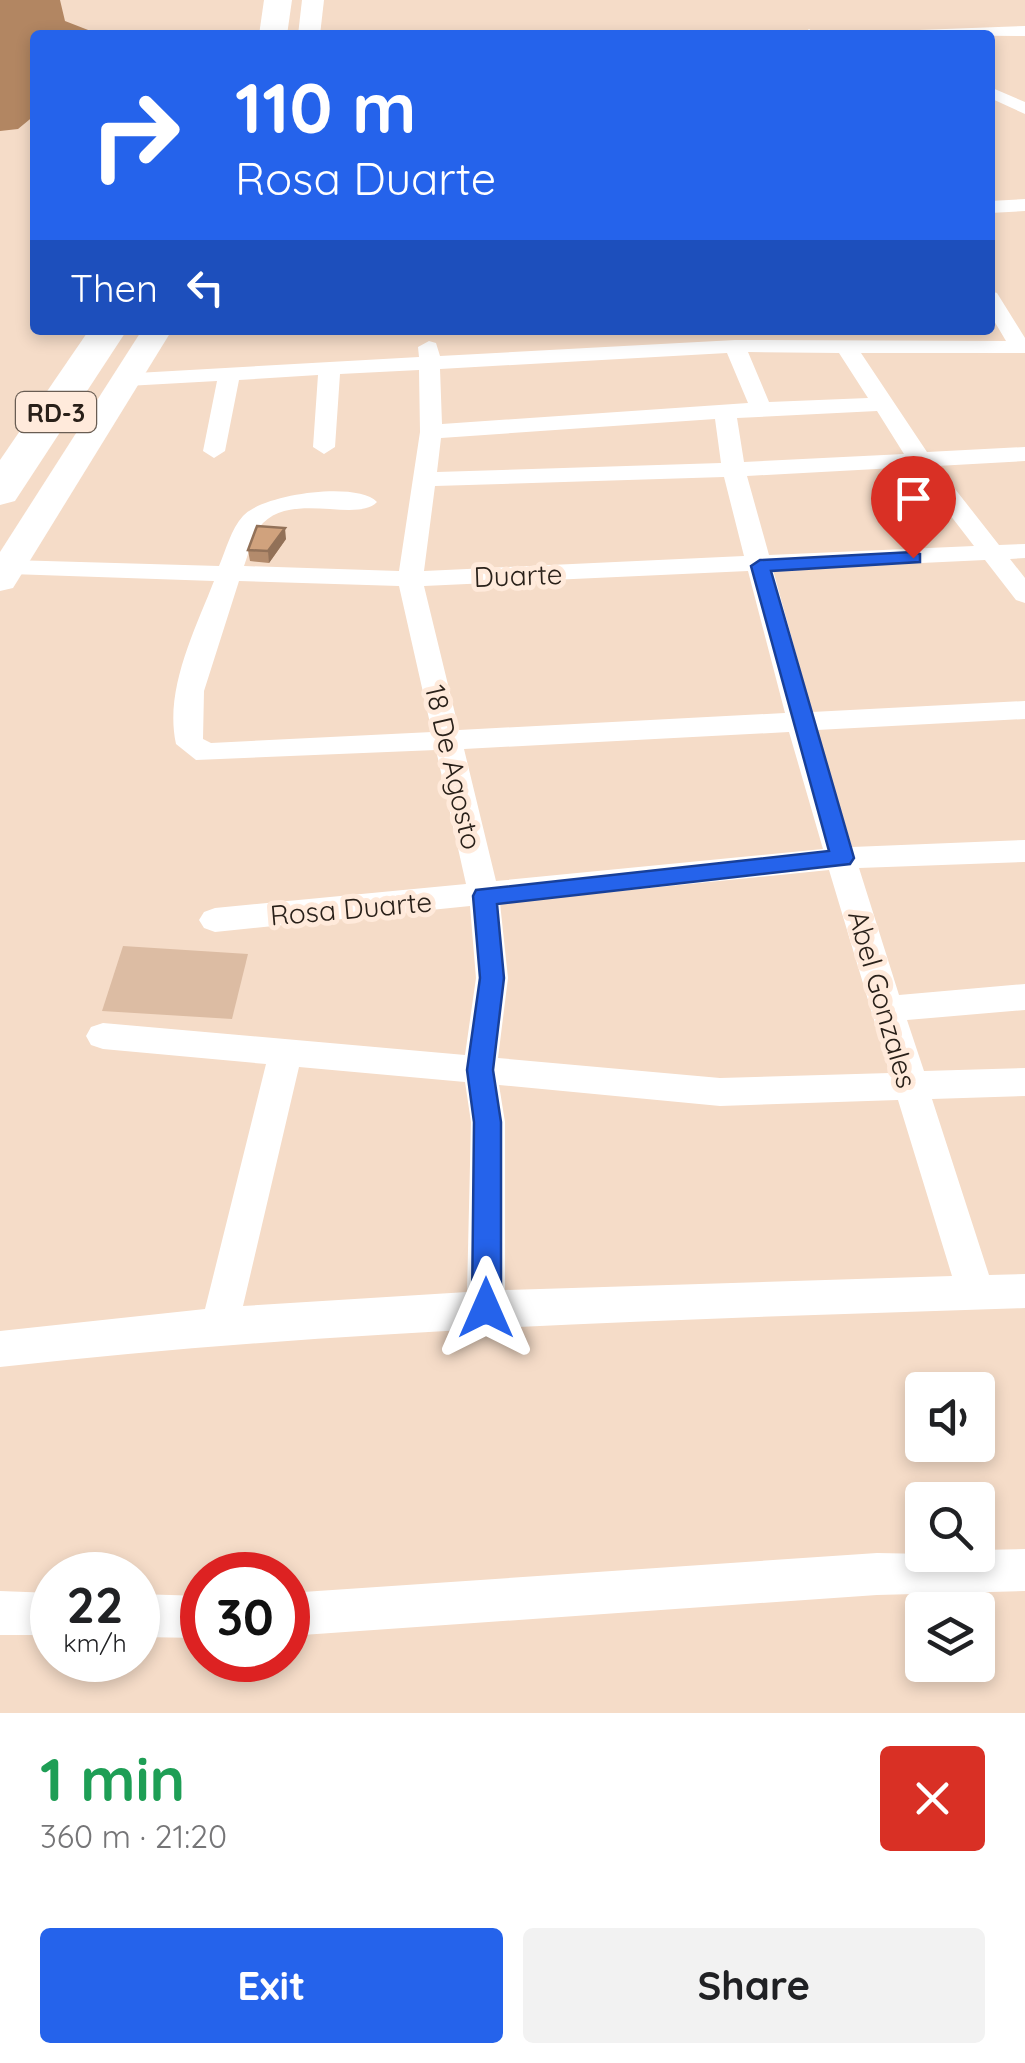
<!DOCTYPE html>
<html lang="en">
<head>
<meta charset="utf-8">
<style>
  body { margin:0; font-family:Quicksand,sans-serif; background:#f2f2f2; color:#202124; height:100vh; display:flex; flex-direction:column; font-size:38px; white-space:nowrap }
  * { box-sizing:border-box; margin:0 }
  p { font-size:32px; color:#757577 }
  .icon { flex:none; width:55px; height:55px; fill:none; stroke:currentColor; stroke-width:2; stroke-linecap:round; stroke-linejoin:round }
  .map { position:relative; height:1713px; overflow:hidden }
  .sheet { display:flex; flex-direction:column; background:#fff; flex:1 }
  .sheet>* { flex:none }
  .top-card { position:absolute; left:30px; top:30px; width:965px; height:305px; border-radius:10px; box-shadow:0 5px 15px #0003; background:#2563eb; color:#fff; overflow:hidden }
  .buttons { position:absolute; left:905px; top:1372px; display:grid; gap:20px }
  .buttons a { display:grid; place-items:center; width:90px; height:90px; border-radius:10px; background:#fff; box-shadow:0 5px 15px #0003; font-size:50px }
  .speed { position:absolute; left:30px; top:1552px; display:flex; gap:20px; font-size:50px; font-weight:700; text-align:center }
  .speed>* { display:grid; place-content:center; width:130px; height:130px; border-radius:50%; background:#fff; box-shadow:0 5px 15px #0003; line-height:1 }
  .speed small { font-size:25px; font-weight:400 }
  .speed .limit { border:15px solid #d22; background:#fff; color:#111 }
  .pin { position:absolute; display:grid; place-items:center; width:85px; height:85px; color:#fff; margin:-102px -42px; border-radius:50% 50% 50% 0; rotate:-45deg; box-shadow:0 0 10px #0007 }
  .pin .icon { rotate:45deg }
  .me { position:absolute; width:110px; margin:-55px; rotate:0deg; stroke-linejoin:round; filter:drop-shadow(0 0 8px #0008) }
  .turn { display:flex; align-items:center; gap:35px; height:210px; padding:0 40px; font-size:45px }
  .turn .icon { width:130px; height:130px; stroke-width:2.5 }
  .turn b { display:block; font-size:70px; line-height:85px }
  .then { display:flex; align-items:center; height:95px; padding:0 40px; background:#0003; gap:20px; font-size:38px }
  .round { display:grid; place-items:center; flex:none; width:105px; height:105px; border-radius:10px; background:#f2f2f2 }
  .head { display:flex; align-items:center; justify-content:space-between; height:170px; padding:0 40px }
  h1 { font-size:60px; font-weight:700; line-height:75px; color:#1e9e55 }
  .action { display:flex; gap:20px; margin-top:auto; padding:20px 40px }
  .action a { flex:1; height:115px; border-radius:10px; background:#2563eb; color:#fff; font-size:40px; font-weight:700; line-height:115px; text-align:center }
  .action a+a { background:#f2f2f2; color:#202124 }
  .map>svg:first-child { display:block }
  .green { fill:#dcbca3 }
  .water { fill:#b28662 }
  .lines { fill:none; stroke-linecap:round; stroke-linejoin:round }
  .minor { fill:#fff; fill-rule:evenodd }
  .secondary { fill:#fff; fill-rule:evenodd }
  .motorway { fill:#fff; fill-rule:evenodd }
  .wall { fill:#b38b6c }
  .shaded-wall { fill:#927158 }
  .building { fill:#d0a27d; stroke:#927158; stroke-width:2.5 }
  .route { fill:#2563eb; stroke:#184099; stroke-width:2.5 }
  .labels { text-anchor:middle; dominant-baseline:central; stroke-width:10; stroke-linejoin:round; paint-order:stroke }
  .shield { fill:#ffeadb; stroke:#695d53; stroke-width:2.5 }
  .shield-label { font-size:25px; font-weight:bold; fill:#292019 }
  .street-label { font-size:28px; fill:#292019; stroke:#ffeadb }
</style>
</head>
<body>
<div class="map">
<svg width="1025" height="1713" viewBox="0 0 1025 1713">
  <rect width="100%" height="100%" fill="#f5dcc8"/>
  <!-- green -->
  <polygon class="green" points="123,946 248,954 232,1019 102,1011"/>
  <!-- water -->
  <polygon class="water" points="0,0 60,0 65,21 101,35 35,35 35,115 18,129 0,131"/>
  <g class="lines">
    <!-- minor -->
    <g class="minor">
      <polygon points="1025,26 1025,36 911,35 919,30"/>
      <polygon points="809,29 818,35 802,35"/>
      <polygon points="990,87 1025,102 1025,114 990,98"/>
      <polygon points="1025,199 1025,211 990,213 990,201"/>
      <path d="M990 291 997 293 1025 338V353H861L927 452 1025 447V461L937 466 999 545 1025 544V558L1010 559 1025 578V603L1016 600 985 560 773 570 812 712 1025 701V719L817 730 852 847 1025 840V862L859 868 899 995 1025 984V1010L907 1020 924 1071 1025 1068V1096L932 1099 989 1275 1025 1274V1308C683 1319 341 1329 0 1367V1331L205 1309 266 1064 103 1049 91 1045 86 1036 91 1027 103 1023 465 1055 476 978 470 906 215 932 204 928 199 920 204 912 215 908 466 884 436 750 196 760 176 744C164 690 195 630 214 581L11 574 0 569 2 562 11 560 219 566C226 550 231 529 243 516 263 494 357 481 377 502 357 523 294 492 263 523 253 533 249 553 244 566L399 571 420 432 419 370 340 374 335 447 324 454 313 447 318 375 239 380 225 451 214 458 203 451 217 381 127 386 119 384V374L419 357 418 347 429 341 436 343 440 356 735 340 1006 341 990 314ZM748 352 839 353 868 398 769 402ZM727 353 748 403 442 424 440 369ZM877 411 904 454 744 462 737 418ZM715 419 721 463 437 472 441 438ZM913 467 974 546 769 555 747 476ZM724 477 744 556 424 571 435 486ZM748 571 785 713 459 730 424 586ZM239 581 399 586 432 732 211 743 203 739 204 691ZM789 732 823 849 496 881 464 749ZM829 870 890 1073 720 1078 498 1058 508 978 500 903ZM299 1067 465 1082 471 1122 467 1292 243 1306ZM499 1085 720 1106 898 1100 952 1276 505 1290V1122Z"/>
      <polygon points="1025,1549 1025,1591 877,1595 288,1636 288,1593 877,1553 978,1555 978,1550"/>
      <polygon points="0,1591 52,1593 52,1635 0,1635"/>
      <polygon points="138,1594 202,1596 202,1638 138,1637"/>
    </g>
    <!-- secondary -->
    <g class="secondary">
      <polygon points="302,0 324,0 320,35 298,35"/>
      <polygon points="142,330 172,330 18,580 13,588 0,591 0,552"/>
    </g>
    <!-- motorway -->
    <g class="motorway">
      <polygon points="264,0 292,0 287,35 259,35"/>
      <polygon points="89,330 127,330 15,501 0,505 0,460"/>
    </g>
  </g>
  <!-- wall -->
  <polygon class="wall" points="286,539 269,563 250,561 248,550"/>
  <!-- shaded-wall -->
  <polygon class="shaded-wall" points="285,528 286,539 269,563 268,551"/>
  <!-- building -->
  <polygon class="building" points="257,526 285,528 268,551 248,550"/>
  <!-- route -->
  <polygon class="route" points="913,552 920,554 920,562 771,571 854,858 850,864 497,904 504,978 493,1070 501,1122 501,1308 497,1317 486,1321 476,1317 472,1308 474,1122 467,1070 480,978 473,896 476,890 829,851 751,566 760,560"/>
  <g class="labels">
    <!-- shield labels -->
    <rect class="shield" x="16" y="392" width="80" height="40" rx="8"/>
    <g class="shield-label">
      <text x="56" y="412">RD-3</text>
    </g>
    <!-- street labels -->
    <g class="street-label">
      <text transform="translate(518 575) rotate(-2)">Duarte</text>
      <text transform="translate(454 767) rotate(77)">18 De Agosto</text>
      <text transform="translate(351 908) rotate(-5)">Rosa Duarte</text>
      <text transform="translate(883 999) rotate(74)">Abel Gonzales</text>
    </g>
  </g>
</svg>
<div class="buttons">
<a><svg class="icon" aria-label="sound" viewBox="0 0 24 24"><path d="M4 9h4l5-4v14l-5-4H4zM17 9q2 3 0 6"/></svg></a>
<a><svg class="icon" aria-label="search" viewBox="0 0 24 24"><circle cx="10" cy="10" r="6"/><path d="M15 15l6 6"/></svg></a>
<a><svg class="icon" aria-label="layers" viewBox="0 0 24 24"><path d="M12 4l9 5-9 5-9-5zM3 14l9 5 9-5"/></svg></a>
</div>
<div class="speed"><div>22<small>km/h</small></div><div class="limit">30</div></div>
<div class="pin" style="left:913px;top:558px;background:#d93025"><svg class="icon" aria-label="arrive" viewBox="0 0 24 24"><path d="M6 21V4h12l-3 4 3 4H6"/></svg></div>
<svg class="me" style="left:486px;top:1308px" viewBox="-20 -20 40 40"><path d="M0-17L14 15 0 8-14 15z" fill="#2563eb" stroke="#fff" stroke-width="4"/></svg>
<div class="top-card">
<div class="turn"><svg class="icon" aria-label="right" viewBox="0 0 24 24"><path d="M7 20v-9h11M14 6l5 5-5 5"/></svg><div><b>110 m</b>Rosa Duarte</div></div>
<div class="then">Then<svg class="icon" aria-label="left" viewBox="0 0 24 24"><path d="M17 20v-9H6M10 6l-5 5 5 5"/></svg></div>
</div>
</div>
<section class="sheet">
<div class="head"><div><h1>1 min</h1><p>360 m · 21:20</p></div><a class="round" style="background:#d93025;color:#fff"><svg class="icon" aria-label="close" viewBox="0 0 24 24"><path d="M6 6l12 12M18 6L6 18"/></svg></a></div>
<div class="action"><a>Exit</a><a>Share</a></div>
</section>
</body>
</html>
